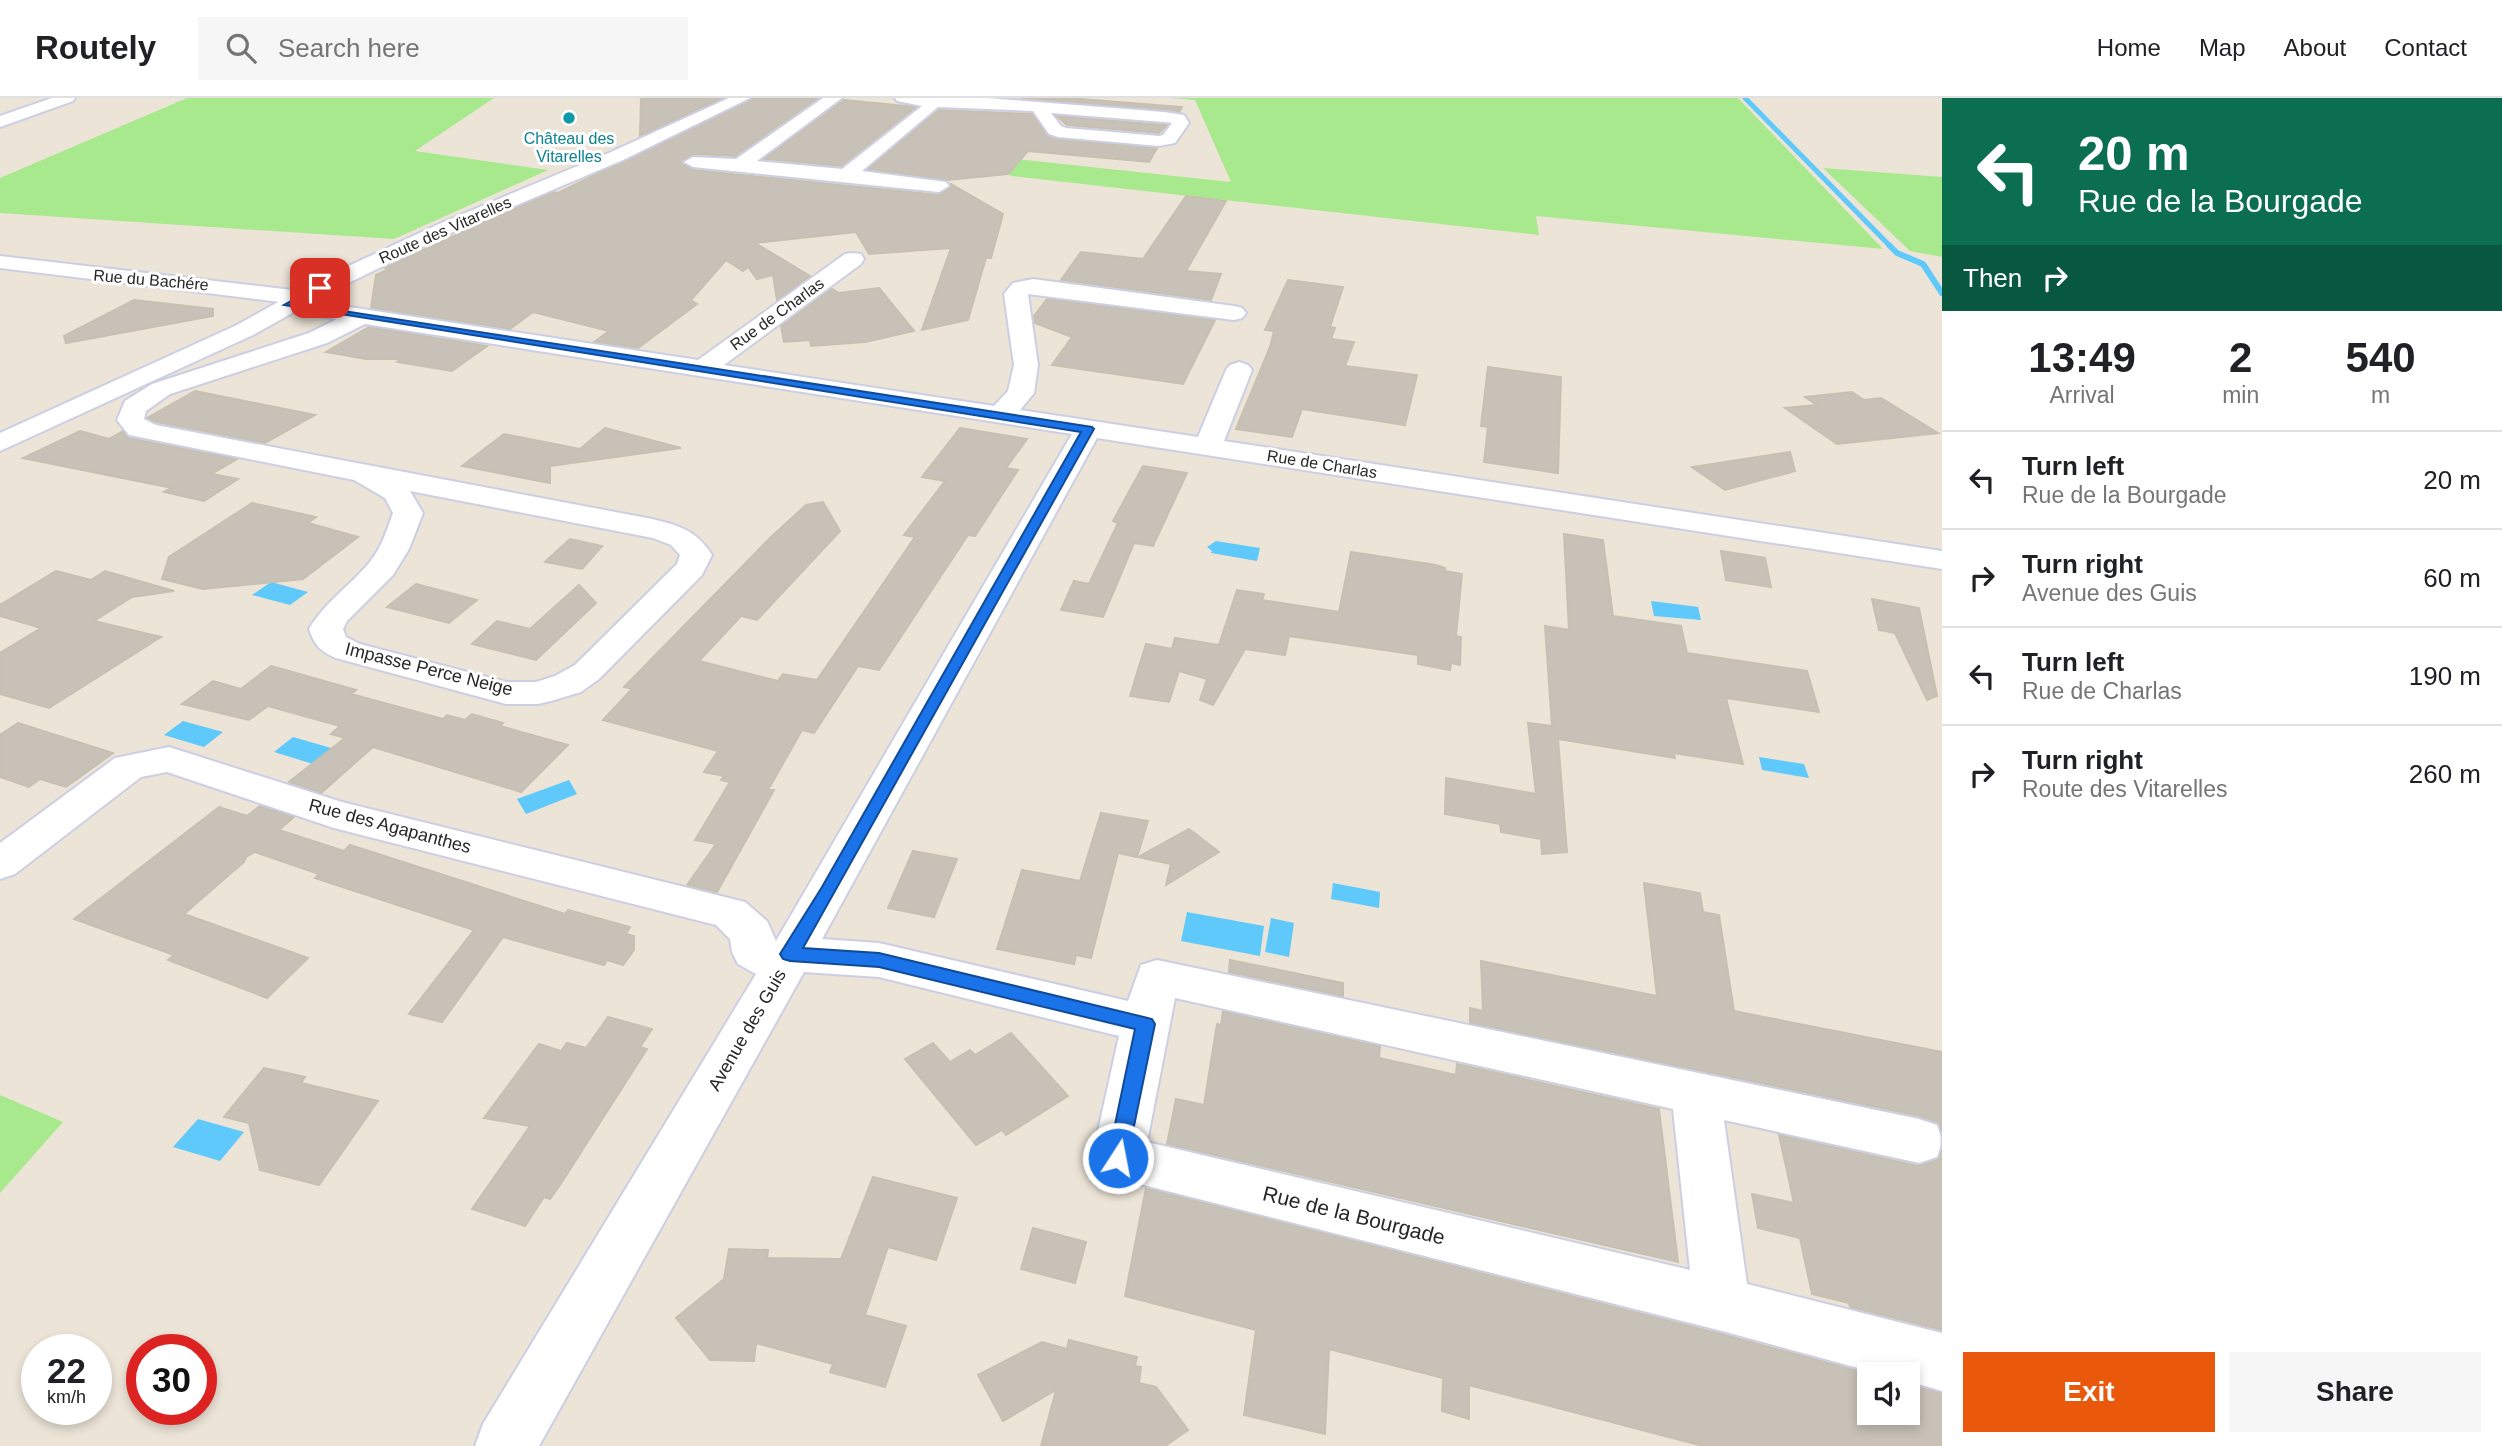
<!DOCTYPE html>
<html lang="en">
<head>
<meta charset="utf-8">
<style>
  body { margin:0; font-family:Helvetica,sans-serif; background:#f6f6f6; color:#202124; height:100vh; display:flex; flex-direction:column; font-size:26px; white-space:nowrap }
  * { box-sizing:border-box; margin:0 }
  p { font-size:23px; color:#757577 }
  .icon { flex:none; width:38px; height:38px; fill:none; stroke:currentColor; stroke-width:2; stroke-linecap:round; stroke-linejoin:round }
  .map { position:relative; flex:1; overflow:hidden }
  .panel { display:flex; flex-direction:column; background:#fff; width:560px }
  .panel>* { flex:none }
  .banner { background:#0b6e4f; color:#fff; overflow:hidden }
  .controls { position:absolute; left:1857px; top:1264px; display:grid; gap:14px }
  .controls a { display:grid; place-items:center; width:63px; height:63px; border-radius:0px; background:#fff; box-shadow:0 4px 10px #0003; font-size:35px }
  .speed { position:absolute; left:21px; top:1236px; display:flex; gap:14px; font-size:35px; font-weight:700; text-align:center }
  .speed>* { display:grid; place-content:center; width:91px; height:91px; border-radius:50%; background:#fff; box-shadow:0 4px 10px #0003; line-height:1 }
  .speed small { font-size:18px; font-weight:400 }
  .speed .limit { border:10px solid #d22; background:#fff; color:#111 }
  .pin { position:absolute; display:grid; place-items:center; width:60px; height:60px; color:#fff; margin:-30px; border-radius:14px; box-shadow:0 4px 10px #0006 }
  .me { position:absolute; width:77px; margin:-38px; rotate:11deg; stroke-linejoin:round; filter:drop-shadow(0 0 5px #0008) }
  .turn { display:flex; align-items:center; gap:24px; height:147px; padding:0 21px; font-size:32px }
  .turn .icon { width:91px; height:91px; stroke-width:2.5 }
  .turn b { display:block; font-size:49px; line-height:60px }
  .then { display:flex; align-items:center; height:66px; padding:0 21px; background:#0003; gap:14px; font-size:26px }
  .eta { display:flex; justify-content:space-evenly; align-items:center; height:119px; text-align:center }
  .eta b { font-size:42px; font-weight:700; line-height:49px }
  .primary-button { display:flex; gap:14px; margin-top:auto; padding:14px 21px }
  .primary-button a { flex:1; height:80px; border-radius:0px; background:#ea580c; color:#fff; font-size:28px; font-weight:700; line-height:80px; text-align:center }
  .primary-button a+a { background:#f6f6f6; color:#202124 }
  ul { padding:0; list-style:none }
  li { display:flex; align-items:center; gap:21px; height:98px; padding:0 21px; border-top:2px solid #e0e0e0 }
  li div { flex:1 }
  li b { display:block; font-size:26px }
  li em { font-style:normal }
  header { display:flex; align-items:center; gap:42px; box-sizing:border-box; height:98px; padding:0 35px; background:#fff; border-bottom:2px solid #e0e0e0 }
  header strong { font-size:33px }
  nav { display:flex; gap:38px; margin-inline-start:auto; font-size:24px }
  .search { width:490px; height:63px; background:#f6f6f6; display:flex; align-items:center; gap:18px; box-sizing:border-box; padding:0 24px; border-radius:0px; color:#757577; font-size:26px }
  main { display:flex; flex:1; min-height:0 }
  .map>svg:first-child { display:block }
  .green { fill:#a8e98d }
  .water { fill:#5ec9fa }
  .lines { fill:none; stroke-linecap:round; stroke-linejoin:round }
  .stream-far1 { stroke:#5ec9fa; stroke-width:5 }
  .stream { stroke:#5ec9fa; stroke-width:6 }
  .building { fill:#c7c1b7; stroke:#c7c0b1; stroke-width:2 }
  .street-casing { stroke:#cccfe3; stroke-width:4 }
  .secondary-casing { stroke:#cccfe3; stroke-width:4 }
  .street { fill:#fff; fill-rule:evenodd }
  .secondary { fill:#fff; fill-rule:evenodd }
  .route { fill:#1a73e8; stroke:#114b97; stroke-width:2 }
  .culture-dot { fill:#0f9aa8; stroke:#fff; stroke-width:2.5 }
  .labels { text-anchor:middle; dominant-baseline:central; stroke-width:6; stroke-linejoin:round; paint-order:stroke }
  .far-culture-label { font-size:16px; fill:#0d838f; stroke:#fff }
  .far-street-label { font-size:16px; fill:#272727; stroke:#fff }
  .street-label { font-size:18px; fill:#272727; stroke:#fff }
  .near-street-label { font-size:21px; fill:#272727; stroke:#fff }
</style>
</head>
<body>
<header>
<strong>Routely</strong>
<div class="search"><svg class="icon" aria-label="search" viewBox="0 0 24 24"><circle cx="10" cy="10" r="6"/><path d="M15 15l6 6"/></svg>Search here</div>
<nav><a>Home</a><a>Map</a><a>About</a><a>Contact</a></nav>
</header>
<main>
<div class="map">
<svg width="1942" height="1348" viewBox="0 0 1942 1348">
  <rect width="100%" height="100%" fill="#ece4d7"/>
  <!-- green -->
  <g class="green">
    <polygon points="187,0 494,0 415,53 548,72 394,141 0,115 0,80"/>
    <polygon points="1171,0 1738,0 1883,151 1536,118 1539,137 1011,78 988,58 1231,84 1195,2"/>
    <polygon points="1823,70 1942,79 1942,159 1910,153"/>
    <polygon points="0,997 63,1024 0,1095"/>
  </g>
  <!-- water -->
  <g class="water">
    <polygon points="1216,443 1260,450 1257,463 1211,455 1212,453 1207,449"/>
    <polygon points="271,484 308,494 290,507 252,497"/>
    <polygon points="1651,503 1698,509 1701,522 1654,518"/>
    <polygon points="183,623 223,634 204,649 164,637"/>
    <polygon points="293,639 331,650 313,666 274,654"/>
    <polygon points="1759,659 1804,666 1809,680 1762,672"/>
    <polygon points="569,682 577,696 526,716 517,701"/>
    <polygon points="1333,785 1380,794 1379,810 1331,801"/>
    <polygon points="1187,814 1264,828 1260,858 1181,843"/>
    <polygon points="1271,820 1294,825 1289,859 1265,854"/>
    <polygon points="198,1021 244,1034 220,1063 173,1049"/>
  </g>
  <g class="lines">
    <!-- stream-far1 -->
    <polyline class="stream-far1" points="1745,0 1891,149"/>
    <!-- stream -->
    <polyline class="stream" points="1889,147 1897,155 1923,166 1942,195"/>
  </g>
  <!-- building -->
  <g class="building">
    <polygon points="641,0 723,0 640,38"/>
    <polygon points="752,0 818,0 735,58 693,56 683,62 683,66 693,72 939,97 950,90 951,86 1003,116 991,160 986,160 968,222 922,232 951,150 869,156 856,134 755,145 810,178 777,202 773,177 757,181 748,169 743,173 726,162 691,202 697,206 638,250 594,244 609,233 533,214 510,231 371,210 376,177 389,171 385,170 488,122 553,94 558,95"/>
    <polygon points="1021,0 1068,0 1182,9 1179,14"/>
    <polygon points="844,2 916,9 841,68 764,61"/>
    <polygon points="939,12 1032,16 1047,38 1057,41 1157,50 1149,64 1028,53 1008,76 947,82 868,71"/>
    <polygon points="1057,18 1164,27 1167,27 1159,35 1067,27"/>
    <polygon points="1186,98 1226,103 1186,173 1221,176 1211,202 1061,182 1081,154 1143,161"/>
    <polygon points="1288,182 1343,189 1330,229 1335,230 1331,241 1354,244 1345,268 1417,277 1405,327 1302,311 1292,339 1236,331 1270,249 1274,233 1265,232"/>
    <polygon points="879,190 914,233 865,244 811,248 810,242 784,244 781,228 832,191 839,195"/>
    <polygon points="1047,201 1215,222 1183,286 1052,267 1072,239 1035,225 1034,218"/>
    <polygon points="134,202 213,211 213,218 66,245 64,238"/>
    <polygon points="369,229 487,248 452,273 397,264 401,261 366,261 326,254"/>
    <polygon points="1488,269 1561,279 1558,375 1484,364 1488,329 1481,328"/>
    <polygon points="195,293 315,317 265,345 157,324 147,320"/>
    <polygon points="1852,294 1864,302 1881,300 1938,335 1837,346 1785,310 1817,307 1805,299"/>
    <polygon points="605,330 681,350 550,368 550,385 462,368 504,336 580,351"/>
    <polygon points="960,330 1027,341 1006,370 1018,372 975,438 968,437 879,572 858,568 814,635 802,632 768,692 774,692 717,794 687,787 716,746 695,742 730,684 721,682 724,678 704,674 718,653 603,622 632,591 624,589 770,440 806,407 823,404 840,433 757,522 741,518 699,563 778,583 783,576 817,582 915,439 904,437 945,383 922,379"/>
    <polygon points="80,333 109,341 123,333 128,340 237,361 212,376 238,381 204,403 164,394 172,390 23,360"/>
    <polygon points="1790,354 1795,373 1725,392 1692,369"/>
    <polygon points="1143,368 1187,375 1153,448 1134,445 1103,519 1061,512 1074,483 1089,486 1118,425 1113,423"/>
    <polygon points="252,405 316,419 308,425 358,439 303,481 203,491 162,481 169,459"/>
    <polygon points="1564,436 1603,442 1613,518 1681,528 1687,555 1807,573 1819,614 1726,600 1743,666 1674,655 1675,660 1558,641 1567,754 1542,756 1541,741 1501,734 1500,726 1445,716 1446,680 1536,696 1528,625 1552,628 1545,528 1569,532"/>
    <polygon points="570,441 602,448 582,471 545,464"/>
    <polygon points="1721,453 1765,460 1771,489 1726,482"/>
    <polygon points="1351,454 1436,467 1445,470 1445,473 1462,476 1456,538 1461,539 1460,567 1451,565 1450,572 1418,566 1418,557 1289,538 1285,557 1245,551 1213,607 1200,602 1207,581 1179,573 1169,604 1130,598 1146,546 1172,551 1175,540 1219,547 1237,492 1264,496 1262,502 1339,514"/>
    <polygon points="56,473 91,482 105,473 174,493 132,499 94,523 161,539 49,610 0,596 0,555 41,530 0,518 0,507"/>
    <polygon points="416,486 477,502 449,525 387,509"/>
    <polygon points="579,487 596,505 536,562 472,546 497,523 530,531"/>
    <polygon points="1872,501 1919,510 1937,598 1927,602 1895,535 1879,532"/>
    <polygon points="271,568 356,592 351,596 443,621 447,617 465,622 472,616 503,625 500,628 568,647 521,694 373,649 321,695 289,684 345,640 331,636 340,628 268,608 249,622 182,606 213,583 241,591"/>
    <polygon points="18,625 113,655 66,689 40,681 29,689 0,679 0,637"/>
    <polygon points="260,708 294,719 279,732 344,753 350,747 565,816 568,812 630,829 626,836 634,838 634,852 623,867 607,862 604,867 503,839 442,924 409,916 474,832 315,780 319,776 255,754 246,759 244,764 184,816 308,860 267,900 168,862 174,857 74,821 219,709 247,718"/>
    <polygon points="1101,715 1148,723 1137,759 1118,755 1091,860 1076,857 1074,866 997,851 1022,772 1080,783"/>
    <polygon points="1189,731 1219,754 1166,787 1171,766 1138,759"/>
    <polygon points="913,753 957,761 934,819 888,810"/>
    <polygon points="1644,785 1700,795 1703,814 1719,817 1734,913 1942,954 1942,1034 1938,1025 1920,1018 1470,925 1470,910 1483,913 1481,863 1657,898"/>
    <polygon points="1230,862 1343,885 1343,898 1229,874"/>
    <polygon points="1223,913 1380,948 1379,960 1456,977 1457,966 1659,1011 1678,1164 1167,1046 1176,1001 1204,1007 1217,926 1221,927"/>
    <polygon points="608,919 652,931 640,949 647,951 560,1087 550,1101 544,1099 525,1128 472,1111 530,1028 484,1020 539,946 561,953 567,945 586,950"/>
    <polygon points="1011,935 1068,998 1006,1037 1002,1032 976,1047 905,961 933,945 950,964 970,952 975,957"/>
    <polygon points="264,970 305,979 301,985 378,1003 319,1087 260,1072 249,1025 224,1019"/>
    <polygon points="1779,1037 1918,1068 1938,1061 1942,1052 1942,1232 1850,1209 1849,1205 1812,1196 1800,1140 1758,1130 1752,1096 1794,1105"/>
    <polygon points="873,1079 957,1100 936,1162 888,1149 865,1217 906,1228 885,1289 830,1274 833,1266 756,1245 754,1263 710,1262 676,1220 724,1181 729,1151 768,1152 767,1160 841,1161"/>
    <polygon points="1146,1090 1721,1236 1869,1276 1869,1314 1908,1314 1908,1286 1942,1295 1942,1348 1703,1348 1469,1287 1469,1321 1442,1313 1443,1280 1329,1251 1325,1336 1244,1317 1256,1232 1125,1198"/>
    <polygon points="1033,1130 1086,1144 1075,1185 1021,1171"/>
    <polygon points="1069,1242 1137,1259 1135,1268 1141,1269 1139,1285 1156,1289 1188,1332 1165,1348 1041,1348 1056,1292 1003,1323 978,1277 1042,1244 1067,1251"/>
  </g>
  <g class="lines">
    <defs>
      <g id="street">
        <polygon points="52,0 75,0 73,3 0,29 0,18"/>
        <path d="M823 0H842L757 63 842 71 922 8 897 3 895 0H988L1164 14 1184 17 1189 25 1175 45 1159 48 1058 39 1049 36 1033 13 938 9 862 73 946 84 949 88 939 94 693 69 684 64 693 59 736 61ZM1051 15 1164 24 1172 25 1163 37 1159 38 1066 30 1061 28Z"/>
        <path d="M853 155 861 156 864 161 861 166 724 267 994 308 1008 293 1014 267 1004 196 1013 185 1033 181 1234 208 1242 210 1246 215 1242 220 1234 222 1028 196 1038 267 1034 295 1020 312 1198 339 1226 272 1230 267 1239 264 1248 267 1252 272 1224 343 1942 453V471L1097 340 822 841 879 845 1128 903 1141 867 1157 862 1919 1021 1937 1027C1942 1040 1942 1046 1937 1059L1919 1065 1724 1022 1747 1186 1942 1235V1293L1908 1283V1276H1880L1722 1233 1100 1076 1092 1060 1119 938 879 879 804 874 539 1348H475L483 1326 756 876 738 866 732 854 730 841 716 827 334 730 167 674 141 679 15 776 0 781V745L115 660 169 649 342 704 745 804 767 823 776 843 1072 336 365 226 327 245 170 296 146 313 144 321 156 327 647 420C675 426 696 431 712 457L702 477 599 581 581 594 551 603 538 606H506L336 560C320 553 315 548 309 531 325 504 349 489 369 465 381 451 387 432 393 415L385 400 354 382 129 337 117 322 125 303 152 286 309 235 337 221 281 212 277 207 280 204 0 170V158L301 193 309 195 312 200 310 203 698 262 845 156ZM410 393 653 440 671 447 680 457 677 466 575 567 555 578 536 584H506L360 546 346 539 343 531 347 523 393 477 409 451 423 415ZM1175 900 1673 1011 1690 1172 1147 1044Z"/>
      </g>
      <polygon id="secondary" points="729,0 750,0 623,62 453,134 328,195 253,237 0,353 0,335 237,227 312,185 439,126 611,54"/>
    </defs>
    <!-- street casing -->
    <use href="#street" class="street-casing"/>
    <!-- secondary casing -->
    <use href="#secondary" class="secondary-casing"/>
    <!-- street -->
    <use href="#street" class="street"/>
    <!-- secondary -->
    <use href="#secondary" class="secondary"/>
  </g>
  <!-- route -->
  <polygon class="route" points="320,187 323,188 323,192 298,206 1092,329 1094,331 803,850 879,855 1152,921 1155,926 1126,1067 1118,1069 1111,1067 1108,1060 1135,931 879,869 790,863 783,861 780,856 822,789 1081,334 284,207"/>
  <!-- markers -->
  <circle class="culture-dot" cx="569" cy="20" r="7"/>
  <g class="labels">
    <!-- far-culture labels -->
    <g class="far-culture-label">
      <text x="569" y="40">Château des<tspan x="569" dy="18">Vitarelles</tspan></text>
    </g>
    <!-- far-street labels -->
    <g class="far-street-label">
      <text transform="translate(445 132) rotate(-24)">Route des Vitarelles</text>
      <text transform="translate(151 182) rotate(5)">Rue du Bachére</text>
      <text transform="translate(777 216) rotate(-36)">Rue de Charlas</text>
      <text transform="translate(1322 366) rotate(9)">Rue de Charlas</text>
    </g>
    <!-- street labels -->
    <g class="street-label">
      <text transform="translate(429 571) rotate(14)">Impasse Perce Neige</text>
      <text transform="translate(390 728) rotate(15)">Rue des Agapanthes</text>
      <text transform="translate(747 932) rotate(-60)">Avenue des Guis</text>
    </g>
    <!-- near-street labels -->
    <g class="near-street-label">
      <text transform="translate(1354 1117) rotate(14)">Rue de la Bourgade</text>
    </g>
  </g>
</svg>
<div class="controls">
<a><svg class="icon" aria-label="sound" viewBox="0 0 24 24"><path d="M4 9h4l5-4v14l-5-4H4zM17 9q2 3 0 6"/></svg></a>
</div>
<div class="speed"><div>22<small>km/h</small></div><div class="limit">30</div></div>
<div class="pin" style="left:320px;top:190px;background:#d93025"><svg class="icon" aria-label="arrive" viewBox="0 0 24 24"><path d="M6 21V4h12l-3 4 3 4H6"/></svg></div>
<svg class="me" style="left:1118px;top:1060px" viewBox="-20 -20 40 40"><circle r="17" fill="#1a73e8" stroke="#fff" stroke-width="3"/><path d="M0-11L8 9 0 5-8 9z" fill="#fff"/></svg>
</div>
<section class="panel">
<div class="banner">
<div class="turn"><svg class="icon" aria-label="left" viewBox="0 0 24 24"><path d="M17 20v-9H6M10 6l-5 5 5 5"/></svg><div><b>20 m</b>Rue de la Bourgade</div></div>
<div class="then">Then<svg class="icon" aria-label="right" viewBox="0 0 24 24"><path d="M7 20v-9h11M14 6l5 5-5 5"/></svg></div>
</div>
<div class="eta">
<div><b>13:49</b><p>Arrival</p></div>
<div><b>2</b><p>min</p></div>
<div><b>540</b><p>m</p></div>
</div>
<ul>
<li><svg class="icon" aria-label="left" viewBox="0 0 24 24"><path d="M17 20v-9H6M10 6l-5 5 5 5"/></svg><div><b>Turn left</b><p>Rue de la Bourgade</p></div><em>20 m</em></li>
<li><svg class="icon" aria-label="right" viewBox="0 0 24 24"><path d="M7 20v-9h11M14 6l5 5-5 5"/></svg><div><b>Turn right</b><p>Avenue des Guis</p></div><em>60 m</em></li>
<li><svg class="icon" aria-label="left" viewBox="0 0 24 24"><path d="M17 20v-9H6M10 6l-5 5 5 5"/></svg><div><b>Turn left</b><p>Rue de Charlas</p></div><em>190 m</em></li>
<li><svg class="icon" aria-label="right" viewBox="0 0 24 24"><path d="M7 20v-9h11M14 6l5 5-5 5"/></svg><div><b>Turn right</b><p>Route des Vitarelles</p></div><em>260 m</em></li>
</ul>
<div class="primary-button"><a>Exit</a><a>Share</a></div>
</section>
</main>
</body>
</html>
